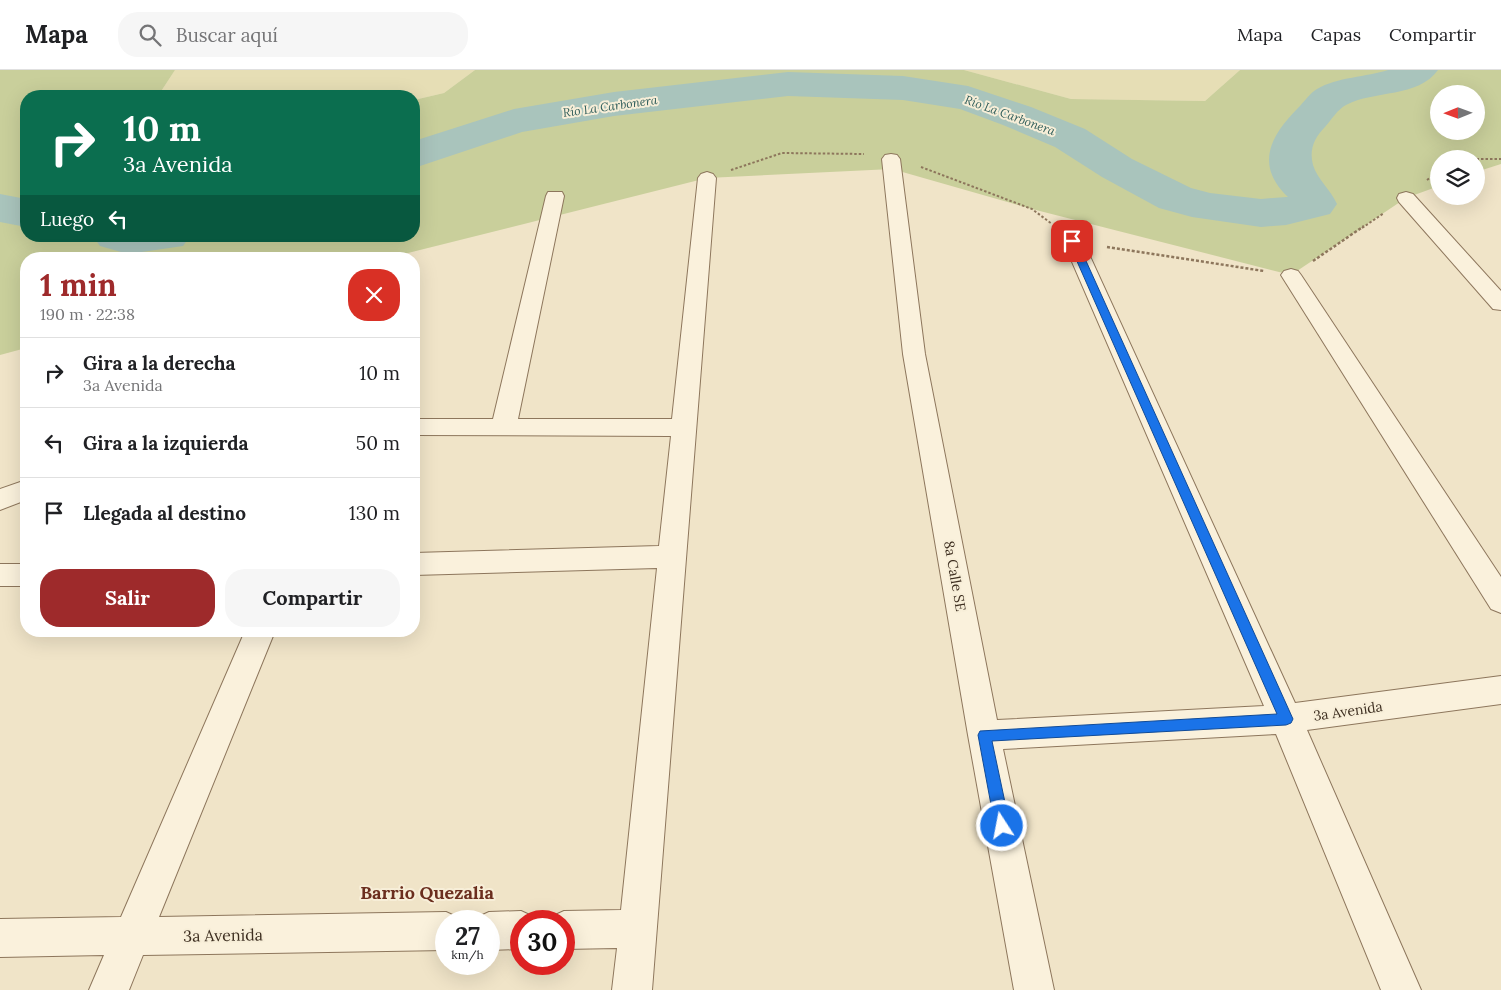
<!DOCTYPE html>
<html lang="es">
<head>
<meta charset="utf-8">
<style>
  body { margin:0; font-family:Lora,serif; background:#f6f6f6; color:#202124; height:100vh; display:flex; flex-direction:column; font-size:19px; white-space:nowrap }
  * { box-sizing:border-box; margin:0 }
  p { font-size:16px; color:#757577 }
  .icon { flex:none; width:28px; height:28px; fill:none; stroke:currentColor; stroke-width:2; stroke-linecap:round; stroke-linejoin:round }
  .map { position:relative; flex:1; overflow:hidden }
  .details { position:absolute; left:20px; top:182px; width:400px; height:385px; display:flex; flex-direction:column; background:#fff; border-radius:20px; box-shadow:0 5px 20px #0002 }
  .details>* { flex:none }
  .banner { position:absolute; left:20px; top:20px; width:400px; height:152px; border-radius:20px; box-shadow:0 5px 20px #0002; background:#0b6e4f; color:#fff; overflow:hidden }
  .needle { width:32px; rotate:269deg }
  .buttons { position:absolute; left:1430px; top:15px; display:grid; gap:10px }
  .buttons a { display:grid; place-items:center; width:55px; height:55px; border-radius:50%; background:#fff; box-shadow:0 5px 20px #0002; font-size:25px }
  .speed { position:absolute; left:435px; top:840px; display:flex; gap:10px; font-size:25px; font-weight:700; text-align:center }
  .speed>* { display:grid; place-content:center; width:65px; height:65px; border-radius:50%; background:#fff; box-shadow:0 5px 20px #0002; line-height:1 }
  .speed small { font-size:12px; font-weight:400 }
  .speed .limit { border:8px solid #d22; background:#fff; color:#111 }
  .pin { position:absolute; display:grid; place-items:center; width:42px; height:42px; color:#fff; margin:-21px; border-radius:10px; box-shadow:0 2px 8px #0006 }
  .me { position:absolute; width:55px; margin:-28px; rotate:349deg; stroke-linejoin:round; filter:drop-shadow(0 0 4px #0008) }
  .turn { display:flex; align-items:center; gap:18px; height:105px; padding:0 20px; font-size:22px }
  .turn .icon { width:65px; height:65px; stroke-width:2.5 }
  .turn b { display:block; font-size:35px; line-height:42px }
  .then { display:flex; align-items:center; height:48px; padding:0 20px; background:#0003; gap:10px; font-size:19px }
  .round { display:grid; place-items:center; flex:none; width:52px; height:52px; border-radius:20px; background:#f6f6f6 }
  .summary { display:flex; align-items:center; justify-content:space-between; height:85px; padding:0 20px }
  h1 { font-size:30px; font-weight:700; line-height:38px; color:#9e2a2b }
  .cta { display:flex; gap:10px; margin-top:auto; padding:10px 20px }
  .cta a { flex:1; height:58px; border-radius:20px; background:#9e2a2b; color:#fff; font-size:20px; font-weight:700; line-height:58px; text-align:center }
  .cta a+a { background:#f6f6f6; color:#202124 }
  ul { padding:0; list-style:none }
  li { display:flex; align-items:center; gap:15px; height:70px; padding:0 20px; border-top:1px solid #e0e0e0 }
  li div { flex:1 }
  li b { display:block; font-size:19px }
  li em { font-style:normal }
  header { display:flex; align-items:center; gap:30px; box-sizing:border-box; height:70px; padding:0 25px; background:#fff; border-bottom:1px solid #e0e0e0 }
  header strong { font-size:24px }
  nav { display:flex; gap:28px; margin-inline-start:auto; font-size:18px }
  .search { width:350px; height:45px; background:#f6f6f6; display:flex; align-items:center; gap:12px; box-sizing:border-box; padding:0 18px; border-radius:20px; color:#757577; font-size:19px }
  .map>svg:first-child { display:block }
  .farmland { fill:#e6deb5 }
  .green { fill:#c9cf9b; fill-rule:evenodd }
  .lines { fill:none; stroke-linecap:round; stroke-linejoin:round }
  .river { fill:#a9c4bc; fill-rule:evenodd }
  .minor-casing { stroke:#8d765c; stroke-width:2 }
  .path-far1 { stroke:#8d765c; stroke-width:2; stroke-dasharray:2.5 2; stroke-linecap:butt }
  .path { stroke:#8d765c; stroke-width:2.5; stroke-dasharray:3 2; stroke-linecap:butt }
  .minor { fill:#faf1dc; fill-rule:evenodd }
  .route { fill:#1a73e8; stroke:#114b97 }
  .labels { text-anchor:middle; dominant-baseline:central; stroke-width:4; stroke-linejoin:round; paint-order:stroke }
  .far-water-label { font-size:12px; font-style:italic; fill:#2f5d5a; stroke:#f7eed8 }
  .street-label { font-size:14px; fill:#3d2e20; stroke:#f7eed8 }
  .near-street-label { font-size:16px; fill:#3d2e20; stroke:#f7eed8 }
  .near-neighbourhood-label { font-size:18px; font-weight:bold; fill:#6b2e1e; stroke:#f7eed8 }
</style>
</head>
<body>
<header>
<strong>Mapa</strong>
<div class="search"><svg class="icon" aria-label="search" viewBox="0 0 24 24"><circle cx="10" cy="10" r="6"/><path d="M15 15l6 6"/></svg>Buscar aquí</div>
<nav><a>Mapa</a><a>Capas</a><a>Compartir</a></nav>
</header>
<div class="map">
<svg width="1501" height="920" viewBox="0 0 1501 920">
  <rect width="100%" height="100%" fill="#f0e4c8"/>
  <!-- farmland -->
  <g class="farmland">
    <polygon points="175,0 475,0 444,23 414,30 414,26 158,26"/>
    <polygon points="964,0 1240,0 1205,31 1071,29"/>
  </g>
  <!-- green -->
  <path class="green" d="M0 0H175L158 26H26V166H414V30L444 23 475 0H964L1071 29 1205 31 1240 0H1501V94L1476 102V89H1439V116L1406 128 1291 205 1032 139 892 99 707 108 384 189H26V278L0 285ZM1439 24H1476V61H1439Z"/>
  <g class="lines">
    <!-- river -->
    <g class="river">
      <path d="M1388 0H1438C1418 28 1374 20 1346 35 1338 39 1331 50 1325 57 1314 68 1309 80 1313 95 1317 109 1331 120 1337 134L1330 144 1286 155 1261 157 1192 147 1159 138 1102 107 1055 77 1003 55 960 39 903 30 788 26 614 46 522 62 414 98V71L514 39 614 22 788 2 903 6 968 16 1031 37 1085 59 1132 89 1191 118 1210 123 1261 129 1286 127H1288C1254 95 1271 65 1298 38 1304 32 1310 23 1317 19 1337 7 1367 7 1388 0Z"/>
      <polygon points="0,124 26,129 26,157 0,152"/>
      <polygon points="93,166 190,166 183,176 128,184 100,176"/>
    </g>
    <defs>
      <g id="minor">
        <polygon points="891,84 897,85 900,89 925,284 997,650 1264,636 1063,171 1066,167 1073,165 1080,167 1083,171 1295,633 1501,606 1501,634 1307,660 1421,920 1381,920 1276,664 1003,679 1054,920 1014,920 968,665 903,284 882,89 885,85"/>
        <polygon points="707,102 713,104 716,108 652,920 612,920 617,878 564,879 564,851 549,851 551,847 564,841 621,840 657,498 414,505 414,483 659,476 671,366 414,365 414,349 493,349 546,126 548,122 562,122 564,126 518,349 672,349 698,108 701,104"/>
        <polygon points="1406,122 1413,124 1501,221 1501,240 1493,239 1399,132 1397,128 1399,124"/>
        <polygon points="1291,199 1298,201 1301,205 1501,507 1501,543 1491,539 1281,205 1284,201"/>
        <polygon points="26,410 26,430 0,440 0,419"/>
        <rect x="0" y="494" width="26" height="22"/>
        <polygon points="245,561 275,561 159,847 446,842 459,848 461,851 446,851 446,880 143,885 129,920 89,920 104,885 0,887 0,849 121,847"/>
        <polygon points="521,841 534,847 536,851 521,851 521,879 489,880 489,851 474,851 476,848 489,842"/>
      </g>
    </defs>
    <!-- minor casing -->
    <use href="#minor" class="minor-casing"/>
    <!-- path-far1 -->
    <g class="path-far1">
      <polyline points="1454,89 1501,89"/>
      <polyline points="921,97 1032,139 1052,154"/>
      <polyline points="731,100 782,83 864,84"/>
      <polyline points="1427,110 1439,101"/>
      <polyline points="1362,158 1384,143"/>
    </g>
    <!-- path -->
    <g class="path">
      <polyline points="1107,177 1264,201"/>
      <polyline points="1313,191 1364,156"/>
    </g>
    <!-- minor -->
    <use href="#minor" class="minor"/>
  </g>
  <!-- route -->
  <polygon class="route" points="1070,169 1077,171 1293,649 1291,653 1286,655 992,671 1010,756 1007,761 1002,763 997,761 995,756 978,665 980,661 1277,644 1068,171"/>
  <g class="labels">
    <!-- far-water labels -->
    <g class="far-water-label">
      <text transform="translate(610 36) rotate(-8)">Río La Carbonera</text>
      <text transform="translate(1010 45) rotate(20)">Río La Carbonera</text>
    </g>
    <!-- street labels -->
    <g class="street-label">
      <text transform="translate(955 506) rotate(80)">8a Calle SE</text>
      <text transform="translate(1348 641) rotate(-8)">3a Avenida</text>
    </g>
    <!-- near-street labels -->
    <g class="near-street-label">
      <text transform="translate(223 865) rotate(-1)">3a Avenida</text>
    </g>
    <!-- near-neighbourhood labels -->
    <g class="near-neighbourhood-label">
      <text x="427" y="822">Barrio Quezalia</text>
    </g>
  </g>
</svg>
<div class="buttons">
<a><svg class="needle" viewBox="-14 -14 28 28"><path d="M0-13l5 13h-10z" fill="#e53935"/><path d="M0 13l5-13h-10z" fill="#757577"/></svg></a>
<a><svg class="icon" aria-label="layers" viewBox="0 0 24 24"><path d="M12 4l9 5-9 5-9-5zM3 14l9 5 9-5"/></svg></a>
</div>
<div class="speed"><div>27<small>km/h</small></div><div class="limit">30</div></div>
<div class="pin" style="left:1072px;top:171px;background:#d93025"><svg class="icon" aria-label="arrive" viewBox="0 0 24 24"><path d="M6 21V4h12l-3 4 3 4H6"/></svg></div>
<svg class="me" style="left:1002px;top:756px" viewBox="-20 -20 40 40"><circle r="17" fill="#1a73e8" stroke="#fff" stroke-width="3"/><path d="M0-11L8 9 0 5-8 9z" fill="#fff"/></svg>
<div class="banner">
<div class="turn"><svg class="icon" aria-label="right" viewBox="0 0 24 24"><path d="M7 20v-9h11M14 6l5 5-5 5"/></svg><div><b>10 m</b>3a Avenida</div></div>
<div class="then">Luego<svg class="icon" aria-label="left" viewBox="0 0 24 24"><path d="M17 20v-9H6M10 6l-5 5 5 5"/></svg></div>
</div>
<section class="details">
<div class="summary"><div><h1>1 min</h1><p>190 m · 22:38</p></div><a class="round" style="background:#d93025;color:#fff"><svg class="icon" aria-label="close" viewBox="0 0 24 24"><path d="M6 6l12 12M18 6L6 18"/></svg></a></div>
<ul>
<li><svg class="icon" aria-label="right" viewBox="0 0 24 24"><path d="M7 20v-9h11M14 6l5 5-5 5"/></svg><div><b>Gira a la derecha</b><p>3a Avenida</p></div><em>10 m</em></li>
<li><svg class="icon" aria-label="left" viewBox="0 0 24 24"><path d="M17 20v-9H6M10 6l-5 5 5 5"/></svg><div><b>Gira a la izquierda</b></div><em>50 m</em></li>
<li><svg class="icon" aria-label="arrive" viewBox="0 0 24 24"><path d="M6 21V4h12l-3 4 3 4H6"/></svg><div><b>Llegada al destino</b></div><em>130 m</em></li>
</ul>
<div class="cta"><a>Salir</a><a>Compartir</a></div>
</section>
</div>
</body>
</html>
